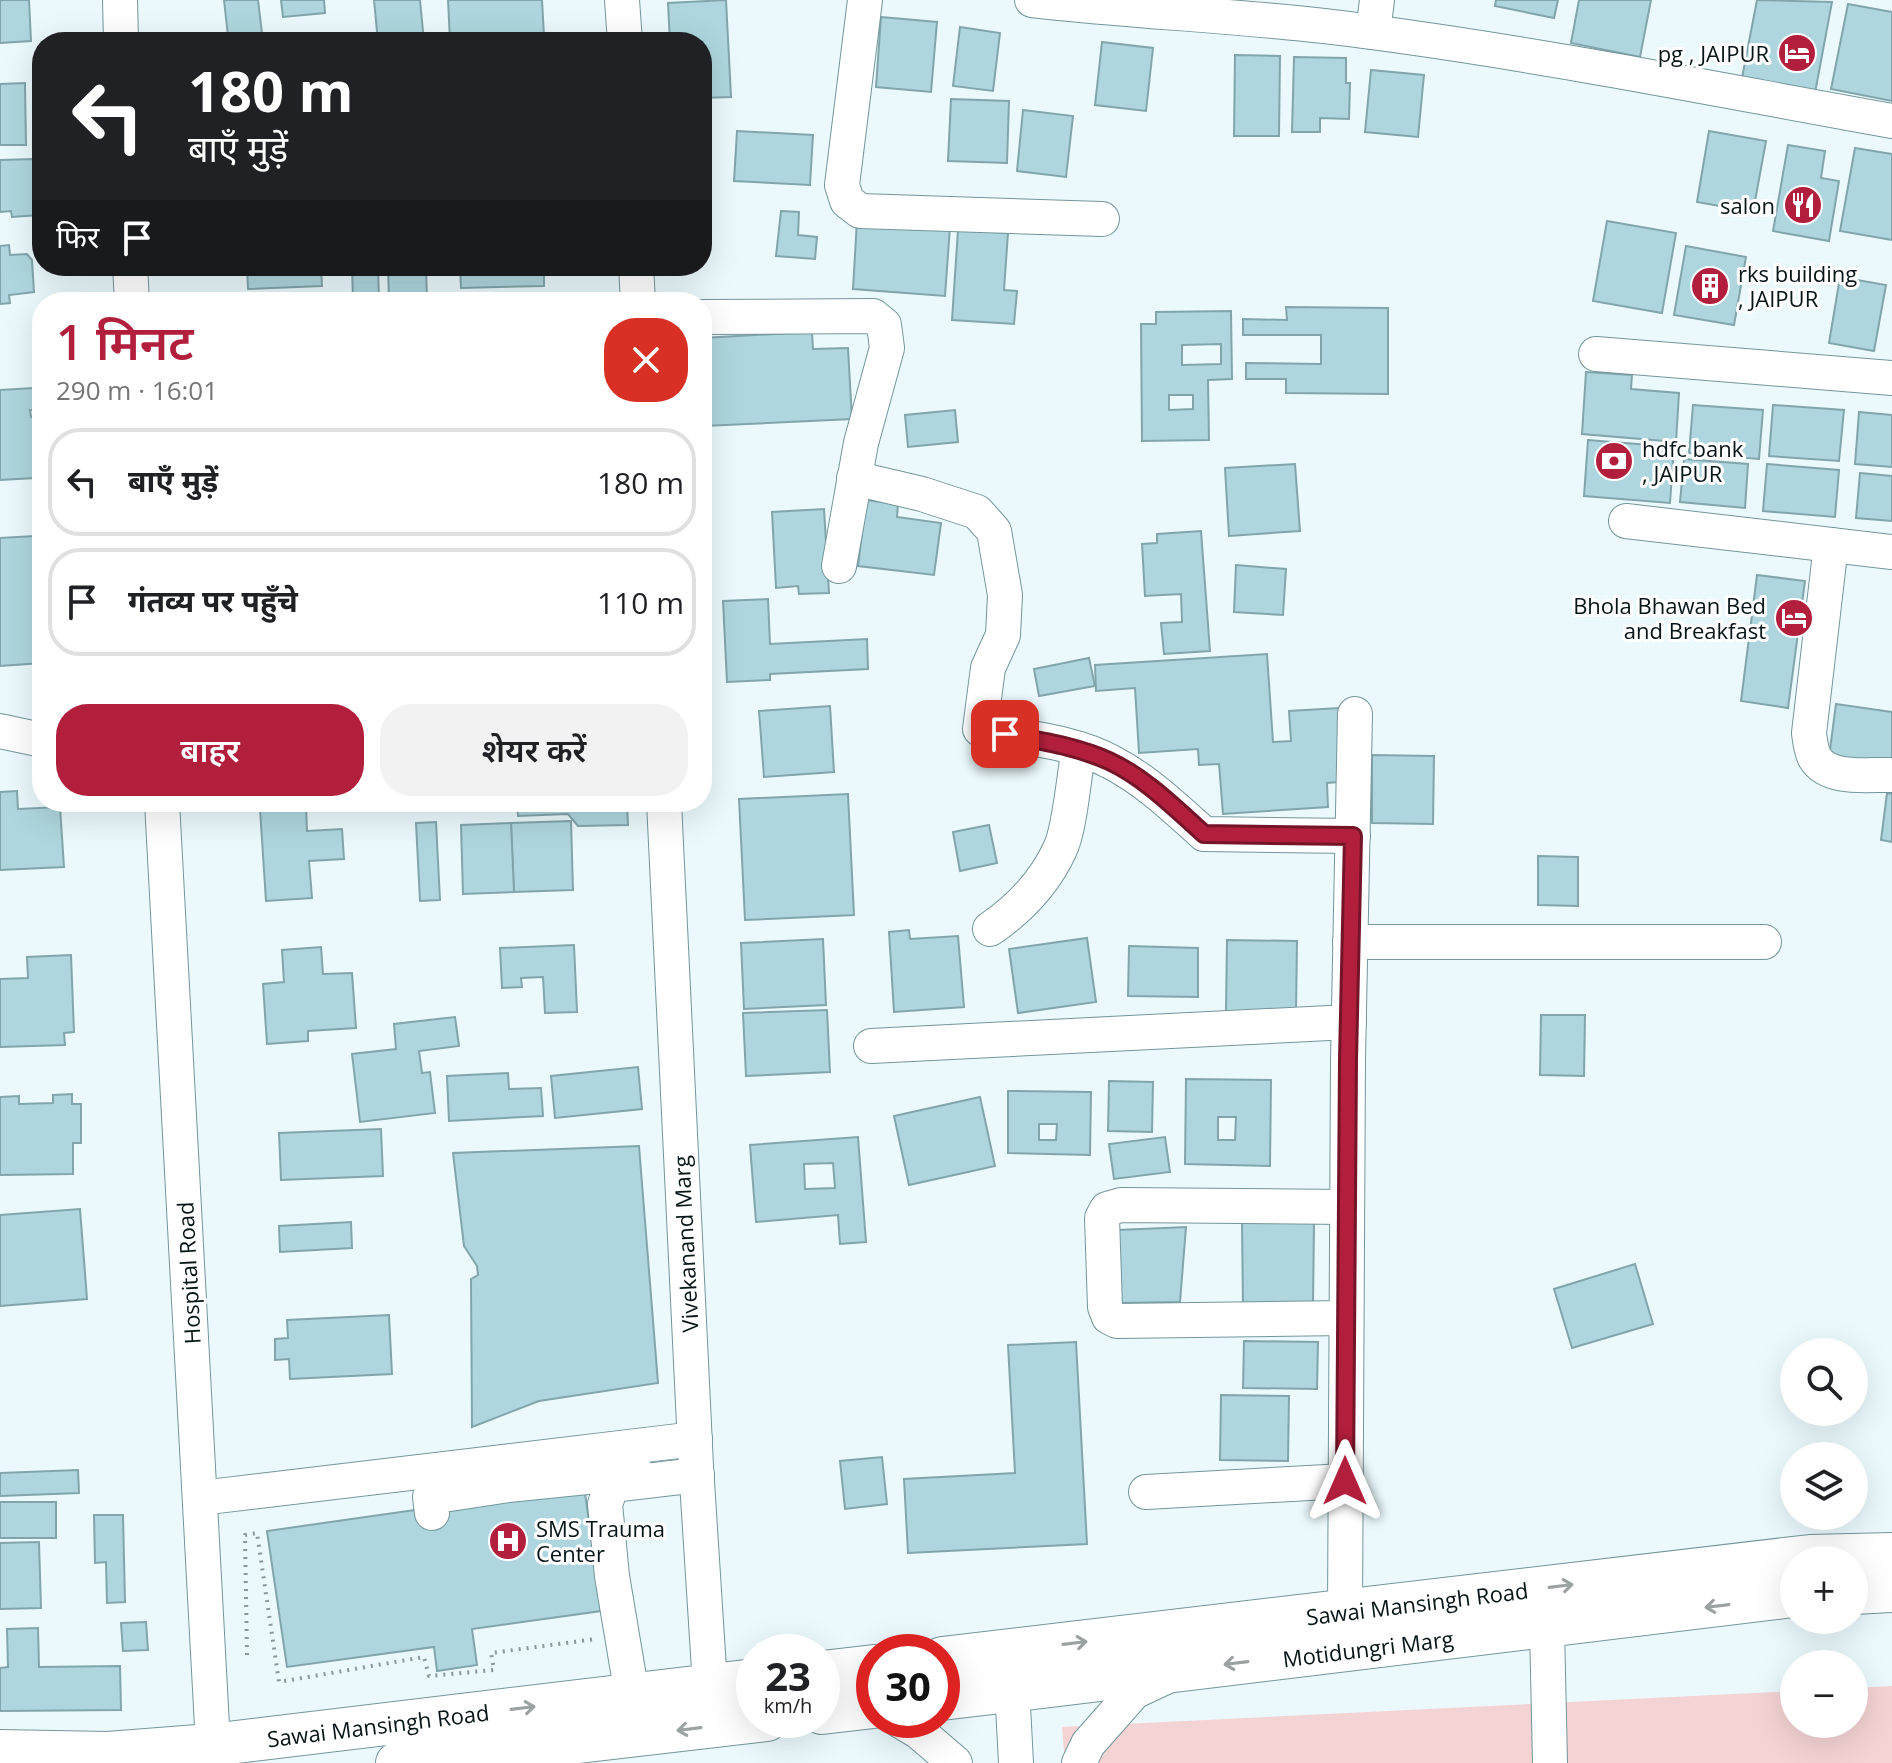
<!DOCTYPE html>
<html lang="hi">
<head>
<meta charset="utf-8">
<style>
  body { margin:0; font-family:"Open Sans","Noto Sans Devanagari",sans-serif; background:#f2f2f2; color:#202124; height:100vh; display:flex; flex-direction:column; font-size:30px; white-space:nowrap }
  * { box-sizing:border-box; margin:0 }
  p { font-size:26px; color:#757577 }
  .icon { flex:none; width:44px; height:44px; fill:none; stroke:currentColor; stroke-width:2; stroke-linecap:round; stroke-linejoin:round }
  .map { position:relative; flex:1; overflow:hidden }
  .sheet { position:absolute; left:32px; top:292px; width:680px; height:520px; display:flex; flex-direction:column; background:#fff; border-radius:32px; box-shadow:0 8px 32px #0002 }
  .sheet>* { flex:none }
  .top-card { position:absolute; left:32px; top:32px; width:680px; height:244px; border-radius:32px; box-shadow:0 8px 32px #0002; background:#202124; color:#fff; overflow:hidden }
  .controls { position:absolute; left:1780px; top:1338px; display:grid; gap:16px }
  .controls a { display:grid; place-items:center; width:88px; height:88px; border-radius:50%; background:#fff; box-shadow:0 8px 32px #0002; font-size:40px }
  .speed { position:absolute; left:736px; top:1634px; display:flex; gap:16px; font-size:40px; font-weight:700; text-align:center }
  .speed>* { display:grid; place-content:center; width:104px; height:104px; border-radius:50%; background:#fff; box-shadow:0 8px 32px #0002; line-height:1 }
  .speed small { font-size:20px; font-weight:400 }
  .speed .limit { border:12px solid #d22; background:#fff; color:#111 }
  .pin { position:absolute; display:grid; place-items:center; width:68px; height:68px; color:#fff; margin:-34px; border-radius:16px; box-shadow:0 4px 12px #0006 }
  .me { position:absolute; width:88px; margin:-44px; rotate:0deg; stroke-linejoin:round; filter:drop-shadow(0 0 6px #0008) }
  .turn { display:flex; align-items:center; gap:28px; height:168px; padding:0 24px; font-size:36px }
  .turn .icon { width:104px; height:104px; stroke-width:2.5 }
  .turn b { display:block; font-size:56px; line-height:68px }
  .then { display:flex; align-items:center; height:76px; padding:0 24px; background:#0003; gap:16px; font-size:30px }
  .round { display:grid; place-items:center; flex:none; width:84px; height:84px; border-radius:32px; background:#f2f2f2 }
  .overview { display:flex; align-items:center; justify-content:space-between; height:136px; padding:0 24px }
  h1 { font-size:48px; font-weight:600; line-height:60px; color:#b21f3c }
  .cta { display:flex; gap:16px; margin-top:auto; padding:16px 24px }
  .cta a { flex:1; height:92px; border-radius:32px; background:#b21f3c; color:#fff; font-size:32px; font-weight:600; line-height:92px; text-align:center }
  .cta a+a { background:#f2f2f2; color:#202124 }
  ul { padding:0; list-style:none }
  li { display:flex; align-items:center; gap:24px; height:108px; margin:0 16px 12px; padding:0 8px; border:4px solid #e0e0e0; border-radius:32px }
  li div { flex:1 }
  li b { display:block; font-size:30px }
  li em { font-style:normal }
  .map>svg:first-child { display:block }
  .green { fill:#f4d3d4 }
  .building { fill:#afd6de; stroke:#82a5ac; stroke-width:2; fill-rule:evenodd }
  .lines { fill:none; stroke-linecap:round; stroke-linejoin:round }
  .minor-casing { stroke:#73969c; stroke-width:36 }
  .major-casing { stroke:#73969c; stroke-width:44 }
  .path { stroke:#8b989b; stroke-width:4; stroke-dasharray:2 6; stroke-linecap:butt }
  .minor { stroke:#fff; stroke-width:34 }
  .major { stroke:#fff; stroke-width:42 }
  .oneway { stroke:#9ca1a2 }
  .route-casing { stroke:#741427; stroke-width:20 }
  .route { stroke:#b21f3c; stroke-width:14 }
  .labels { text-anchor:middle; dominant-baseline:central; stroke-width:6; stroke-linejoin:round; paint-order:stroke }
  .poi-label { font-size:22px; fill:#071417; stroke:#fff; text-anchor:end }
  .street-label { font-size:22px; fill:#071417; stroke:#fff }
</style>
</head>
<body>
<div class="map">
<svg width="1892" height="1763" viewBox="0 0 1892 1763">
  <rect width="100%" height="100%" fill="#ebf9fc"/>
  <!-- green -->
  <polygon class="green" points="1892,1686 1892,1763 1065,1763 1062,1727 1794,1691 1794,1724 1854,1724 1854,1688"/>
  <!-- building -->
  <g class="building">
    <polygon points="0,0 29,0 31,41 0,43"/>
    <polygon points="224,0 258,0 262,33 228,36"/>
    <polygon points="281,0 324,0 325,13 283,17"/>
    <polygon points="374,0 420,0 424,42 378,42"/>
    <polygon points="448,0 542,0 544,36 450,41"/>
    <polygon points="726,0 731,97 702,98 702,42 670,42 668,3"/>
    <polygon points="1496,0 1558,0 1554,18 1495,6"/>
    <polygon points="1579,0 1651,0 1640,57 1571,43"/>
    <polygon points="1757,0 1832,2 1815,93 1742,78"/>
    <polygon points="1848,4 1892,12 1892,101 1831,89"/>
    <polygon points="881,17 937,22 931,92 876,87"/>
    <polygon points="960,27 1000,33 993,91 953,86"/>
    <polygon points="1102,42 1153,48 1146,111 1095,105"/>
    <polygon points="1235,55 1280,56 1279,136 1234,136"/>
    <polygon points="1294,57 1346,58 1346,83 1350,83 1349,119 1320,118 1320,132 1292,132"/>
    <polygon points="1371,70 1424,75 1418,137 1365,132"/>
    <polygon points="25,83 26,145 0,145 0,84"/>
    <polygon points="951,99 1009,101 1007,163 948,161"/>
    <polygon points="1023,110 1073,116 1066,177 1017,171"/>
    <polygon points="737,131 813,135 810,185 734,181"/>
    <polygon points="1709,131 1766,141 1753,212 1697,202"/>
    <polygon points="1788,145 1825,151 1821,178 1839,181 1829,241 1773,231"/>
    <polygon points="1855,148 1892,154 1892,240 1840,231"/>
    <polygon points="34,159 39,215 12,217 11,211 0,212 0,160"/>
    <polygon points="781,211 799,212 798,235 817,237 815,259 776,256"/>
    <polygon points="857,220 950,227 945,296 853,289"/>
    <polygon points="1607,221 1676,233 1662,313 1593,301"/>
    <polygon points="958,230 1008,233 1004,290 1017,291 1014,324 952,320"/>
    <polygon points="9,245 10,255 27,254 32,260 34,292 9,295 10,303 0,304 0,246"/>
    <polygon points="1686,246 1746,257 1734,325 1674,315"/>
    <polygon points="247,266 321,266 322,286 248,289"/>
    <polygon points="352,266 378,266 379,302 353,302"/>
    <polygon points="388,266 426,266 427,302 389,302"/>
    <polygon points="460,266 544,266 544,286 461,288"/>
    <polygon points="1840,277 1886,285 1874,351 1829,343"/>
    <polygon points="1286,307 1388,308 1388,394 1286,393 1286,379 1246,379 1246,363 1321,364 1321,335 1243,335 1243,319 1287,320"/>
    <path d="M1231 311 1232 379 1208 380 1209 440 1142 441 1141 324H1156V312ZM1221 344V364L1182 365V345ZM1169 395H1193V409L1169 410Z"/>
    <polygon points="812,332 813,349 848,348 852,419 704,426 702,338"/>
    <polygon points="1586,372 1632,375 1631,389 1679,393 1676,442 1582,434"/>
    <polygon points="33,388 35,410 30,410 31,417 42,416 42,457 34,457 35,478 0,480 0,390"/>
    <polygon points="1693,405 1763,410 1759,459 1689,453"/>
    <polygon points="1773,405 1844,410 1839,461 1769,456"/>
    <polygon points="955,410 958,442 908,447 905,415"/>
    <polygon points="1859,412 1892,415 1892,467 1855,464"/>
    <polygon points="1588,440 1674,447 1670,503 1584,496"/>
    <polygon points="1684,459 1748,464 1745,508 1680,502"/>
    <polygon points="1295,464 1300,531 1229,536 1225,468"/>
    <polygon points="1767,464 1839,470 1835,517 1763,511"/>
    <polygon points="1860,473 1892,476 1892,521 1856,518"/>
    <polygon points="866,500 898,504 897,517 941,523 934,575 858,566"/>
    <polygon points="824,509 829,593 799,594 798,586 776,588 772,512"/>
    <polygon points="1201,531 1210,651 1164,654 1161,623 1182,622 1181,594 1145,596 1142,544 1157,543 1157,534"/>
    <polygon points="34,536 36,560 42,559 42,663 0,666 0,538"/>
    <polygon points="1236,565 1286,569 1283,615 1234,612"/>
    <polygon points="1757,575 1805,581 1788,708 1741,701"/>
    <polygon points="768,599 770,644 867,639 868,669 770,674 770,680 727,682 723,601"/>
    <polygon points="1267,654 1273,742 1291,741 1289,711 1339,708 1343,760 1337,760 1338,782 1327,783 1328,807 1223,814 1219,764 1199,765 1198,749 1139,753 1135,688 1096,691 1095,665"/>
    <polygon points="1089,658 1095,686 1039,696 1034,669"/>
    <polygon points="1836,704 1892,712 1892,766 1829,757"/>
    <polygon points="830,706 834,772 764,777 759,711"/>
    <polygon points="1372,755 1434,756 1433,824 1372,823"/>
    <polygon points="17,791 18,809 60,807 64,867 0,870 0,792"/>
    <polygon points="1887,793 1892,794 1892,842 1881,840"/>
    <polygon points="848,794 854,915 745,920 739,799"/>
    <polygon points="517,802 627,802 628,825 578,826 568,814 518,816"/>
    <polygon points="306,806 307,831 342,829 344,859 309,861 312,898 266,901 260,809"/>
    <polygon points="571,821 573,890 514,892 511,823"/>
    <polygon points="436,822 440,900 420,901 416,823"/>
    <polygon points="511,823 514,892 463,894 461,825"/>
    <polygon points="989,825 997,863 960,871 953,832"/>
    <polygon points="1538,856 1578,857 1578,906 1538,905"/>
    <polygon points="909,930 910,939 958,936 964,1007 894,1012 889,932"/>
    <polygon points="1087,938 1096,1002 1018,1013 1009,949"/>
    <polygon points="823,939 826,1005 744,1009 741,943"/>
    <polygon points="1227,940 1297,941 1296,1011 1226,1011"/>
    <polygon points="574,945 577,1012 545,1013 543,977 521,978 522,987 502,988 500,948"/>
    <polygon points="1129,946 1198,948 1198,997 1128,996"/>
    <polygon points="321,947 323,974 352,973 356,1028 308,1031 308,1041 267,1044 263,984 284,982 282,950"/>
    <polygon points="71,955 74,1032 64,1033 65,1045 0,1047 0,979 28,978 27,957"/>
    <polygon points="827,1010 830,1072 746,1076 743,1013"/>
    <polygon points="1541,1015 1585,1015 1584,1076 1540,1075"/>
    <polygon points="455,1017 459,1046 419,1051 422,1073 430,1072 435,1113 360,1122 352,1054 396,1049 394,1024"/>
    <polygon points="638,1067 642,1109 555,1118 551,1076"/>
    <polygon points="508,1073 509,1089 541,1088 543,1116 449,1121 447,1076"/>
    <path d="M1186 1079 1271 1080 1270 1166 1185 1164ZM1218 1117H1236L1235 1140H1218Z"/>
    <polygon points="1109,1081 1153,1082 1152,1132 1108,1131"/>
    <path d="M1008 1091 1091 1092 1090 1155 1008 1153ZM1039 1124H1057L1056 1140H1039Z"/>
    <polygon points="72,1094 72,1104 81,1104 81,1143 73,1143 73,1174 0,1175 0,1097 19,1096 19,1104 53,1103 53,1095"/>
    <polygon points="980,1097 995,1166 909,1185 894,1116"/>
    <polygon points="381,1129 383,1176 281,1180 279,1133"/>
    <path d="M858 1137 866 1242 840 1244 838 1215 756 1222 750 1145ZM833 1163 835 1188 805 1189 804 1164Z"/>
    <polygon points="1165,1137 1170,1172 1114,1179 1109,1144"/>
    <polygon points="639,1146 658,1383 539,1401 472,1427 471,1279 478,1275 477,1266 464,1246 453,1153"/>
    <polygon points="80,1209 87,1299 0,1306 0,1215"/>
    <polygon points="351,1222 352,1248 280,1252 279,1226"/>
    <polygon points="1242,1222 1314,1223 1313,1305 1243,1307"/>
    <polygon points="1186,1227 1180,1302 1120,1303 1118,1230"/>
    <polygon points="1635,1264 1653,1324 1572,1348 1554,1289"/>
    <polygon points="389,1315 392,1374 290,1379 289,1359 275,1360 275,1339 288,1338 287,1320"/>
    <polygon points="1244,1341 1318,1342 1317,1389 1243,1388"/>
    <polygon points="1076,1342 1087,1544 908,1553 904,1479 1015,1473 1008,1345"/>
    <polygon points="1221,1395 1289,1396 1288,1461 1220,1460"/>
    <polygon points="882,1457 887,1504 845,1509 840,1461"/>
    <polygon points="78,1470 79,1493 0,1496 0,1473"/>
    <polygon points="584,1486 590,1529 615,1525 601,1611 472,1629 477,1665 437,1671 434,1647 287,1667 267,1531"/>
    <rect x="0" y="1502" width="56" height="36"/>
    <polygon points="94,1515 123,1515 125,1602 107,1603 106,1562 95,1563"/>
    <polygon points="39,1542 41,1608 0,1609 0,1543"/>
    <polygon points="146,1622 148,1650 123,1651 121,1623"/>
    <polygon points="38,1628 39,1667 120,1666 121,1710 0,1711 0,1668 8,1667 7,1629"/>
  </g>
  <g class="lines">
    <defs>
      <g id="minor">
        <polyline points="120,0 121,42"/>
        <polyline points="622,0 625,42"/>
        <polyline points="865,0 842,185 847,201 860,211 1102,219"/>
        <path d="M1032 0C1145 13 1258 16 1371 32 1545 55 1719 90 1892 121"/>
        <polyline points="1373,32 1377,0"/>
        <polyline points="130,266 132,302"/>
        <polyline points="636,266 638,302"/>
        <polyline points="702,317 873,316 884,325 887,348 861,443 839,566"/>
        <polyline points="1596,354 1892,378"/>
        <path d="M854 478 922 494 977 512 994 531 1005 595 1003 635 988 668 980 729C1023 738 1073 741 1111 762 1146 780 1175 808 1204 834L1353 836"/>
        <polyline points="1626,521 1892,552"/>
        <path d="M1831 545 1809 733C1810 741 1811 751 1815 758 1829 781 1869 774 1892 775"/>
        <polyline points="0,731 42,740"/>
        <polyline points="162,802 214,1763"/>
        <polyline points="664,802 696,1466 710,1685"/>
        <path d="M990 929C1019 909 1045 882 1060 849 1070 829 1074 774 1079 749"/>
        <polyline points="1350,942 1764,942"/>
        <polyline points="871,1046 1349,1022"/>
        <polyline points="1346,1318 1117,1321 1109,1317 1105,1307 1102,1218 1107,1209 1121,1205 1347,1207"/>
        <polyline points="1146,1492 1345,1481"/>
        <polyline points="200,1498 695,1439"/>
        <polyline points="432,1513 430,1497 508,1485 636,1472"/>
        <polyline points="1345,1612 1348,1059 1355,714"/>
        <polyline points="1547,1627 1550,1763"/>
        <polyline points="1011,1668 1016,1763"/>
        <polyline points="632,1695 612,1576 605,1504 612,1485 697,1475"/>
        <polyline points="899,1720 919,1732 955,1763"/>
        <polyline points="1079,1763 1088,1744 1134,1692 1170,1675"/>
      </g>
      <g id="major">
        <polyline points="1854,1593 1892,1591"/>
        <polyline points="942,1658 1810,1556 1892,1554"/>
        <polyline points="822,1672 874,1666"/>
        <polyline points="942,1699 1794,1596"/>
        <polyline points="822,1713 874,1707"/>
        <polyline points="0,1751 108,1753 211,1745 754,1680"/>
        <polyline points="397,1763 767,1720"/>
      </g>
    </defs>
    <!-- minor casing -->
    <use href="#minor" class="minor-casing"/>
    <!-- major casing -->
    <use href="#major" class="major-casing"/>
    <!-- path -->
    <polyline class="path" points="247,1655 245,1535 257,1533 279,1682 424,1657 429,1676 494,1670 491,1653 596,1639"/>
    <!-- minor -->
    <use href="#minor" class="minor"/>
    <!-- major -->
    <use href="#major" class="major"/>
  </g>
  <!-- one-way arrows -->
  <defs><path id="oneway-shaft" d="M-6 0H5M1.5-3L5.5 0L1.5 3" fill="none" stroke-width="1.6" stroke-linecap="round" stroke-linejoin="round" transform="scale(2)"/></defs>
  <g class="oneway">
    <use href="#oneway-shaft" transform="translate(1561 1586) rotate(-7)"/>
    <use href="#oneway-shaft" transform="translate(1717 1606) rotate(173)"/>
    <use href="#oneway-shaft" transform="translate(1075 1643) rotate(-7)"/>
    <use href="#oneway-shaft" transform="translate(1236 1663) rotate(173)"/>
    <use href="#oneway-shaft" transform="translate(523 1708) rotate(-7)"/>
    <use href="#oneway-shaft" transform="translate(689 1729) rotate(173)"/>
  </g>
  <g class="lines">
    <defs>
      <path id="route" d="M1005 734C1040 741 1076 746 1109 761 1144 777 1175 808 1204 834L1353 836 1348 1059 1345 1481"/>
    </defs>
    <!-- route casing -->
    <use href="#route" class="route-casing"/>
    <!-- route -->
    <use href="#route" class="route"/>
  </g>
  <!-- icons -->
  <defs>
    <symbol id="hotel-disc" viewBox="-11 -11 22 22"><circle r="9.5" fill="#b21f3c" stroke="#fff"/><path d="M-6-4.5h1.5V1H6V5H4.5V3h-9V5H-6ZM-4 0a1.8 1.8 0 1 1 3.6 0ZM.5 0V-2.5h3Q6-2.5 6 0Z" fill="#fff"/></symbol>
    <symbol id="restaurant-disc" viewBox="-11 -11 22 22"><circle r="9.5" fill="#b21f3c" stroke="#fff"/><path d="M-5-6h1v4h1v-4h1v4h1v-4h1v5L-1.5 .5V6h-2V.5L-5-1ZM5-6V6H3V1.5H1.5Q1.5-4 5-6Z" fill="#fff"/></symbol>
    <symbol id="building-disc" viewBox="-11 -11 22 22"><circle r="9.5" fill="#b21f3c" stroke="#fff"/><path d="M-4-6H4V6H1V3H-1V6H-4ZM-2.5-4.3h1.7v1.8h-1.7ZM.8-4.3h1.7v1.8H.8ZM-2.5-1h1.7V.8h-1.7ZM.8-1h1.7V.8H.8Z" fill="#fff"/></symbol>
    <symbol id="bank-disc" viewBox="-11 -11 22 22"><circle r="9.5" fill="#b21f3c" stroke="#fff"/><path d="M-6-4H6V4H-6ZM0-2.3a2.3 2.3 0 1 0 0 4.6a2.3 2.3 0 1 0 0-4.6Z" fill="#fff"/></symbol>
    <symbol id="hospital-disc" viewBox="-11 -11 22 22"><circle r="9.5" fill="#b21f3c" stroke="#fff"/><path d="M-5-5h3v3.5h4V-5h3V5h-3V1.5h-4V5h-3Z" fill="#fff"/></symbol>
  </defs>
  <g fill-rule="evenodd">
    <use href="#hotel-disc" x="1775" y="31" width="44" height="44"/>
    <use href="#restaurant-disc" x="1781" y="183" width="44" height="44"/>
    <use href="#building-disc" x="1688" y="264" width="44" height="44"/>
    <use href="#bank-disc" x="1592" y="439" width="44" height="44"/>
    <use href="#hotel-disc" x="1772" y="596" width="44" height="44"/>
    <use href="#hospital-disc" x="486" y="1519" width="44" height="44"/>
  </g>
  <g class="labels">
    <!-- poi labels -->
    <g class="poi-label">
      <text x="1769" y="53">pg , JAIPUR</text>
      <text x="1775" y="205">salon</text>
      <text x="1738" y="273" text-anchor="start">rks building<tspan x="1738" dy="25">, JAIPUR</tspan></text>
      <text x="1642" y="448" text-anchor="start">hdfc bank<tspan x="1642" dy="25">, JAIPUR</tspan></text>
      <text x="1766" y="605">Bhola Bhawan Bed<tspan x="1766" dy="25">and Breakfast</tspan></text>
      <text x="536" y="1528" text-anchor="start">SMS Trauma<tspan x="536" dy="25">Center</tspan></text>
    </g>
    <!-- street labels -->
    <g class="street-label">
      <text transform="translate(685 1244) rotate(-93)">Vivekanand Marg</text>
      <text transform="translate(188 1273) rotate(-93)">Hospital Road</text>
      <text transform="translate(1417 1603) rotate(-7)">Sawai Mansingh Road</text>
      <text transform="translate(1368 1648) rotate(-7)">Motidungri Marg</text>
      <text transform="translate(378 1725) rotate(-7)">Sawai Mansingh Road</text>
    </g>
  </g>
</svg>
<div class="controls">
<a><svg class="icon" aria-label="search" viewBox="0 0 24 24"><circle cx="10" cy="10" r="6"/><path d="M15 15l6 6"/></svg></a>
<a><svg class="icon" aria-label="layers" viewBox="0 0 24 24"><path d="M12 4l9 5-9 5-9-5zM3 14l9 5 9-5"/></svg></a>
<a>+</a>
<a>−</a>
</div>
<div class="speed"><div>23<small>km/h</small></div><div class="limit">30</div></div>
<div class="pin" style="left:1005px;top:734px;background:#d93025"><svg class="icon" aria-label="arrive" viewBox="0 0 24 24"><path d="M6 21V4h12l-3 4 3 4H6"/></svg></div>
<svg class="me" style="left:1345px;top:1481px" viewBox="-20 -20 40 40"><path d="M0-17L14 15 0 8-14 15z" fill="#b21f3c" stroke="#fff" stroke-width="4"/></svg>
<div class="top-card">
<div class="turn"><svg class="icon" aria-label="left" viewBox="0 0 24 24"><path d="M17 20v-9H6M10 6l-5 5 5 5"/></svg><div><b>180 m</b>बाएँ मुड़ें</div></div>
<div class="then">फिर<svg class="icon" aria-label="arrive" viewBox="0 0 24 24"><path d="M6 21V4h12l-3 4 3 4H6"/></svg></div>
</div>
<section class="sheet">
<div class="overview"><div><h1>1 मिनट</h1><p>290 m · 16:01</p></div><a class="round" style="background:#d93025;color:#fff"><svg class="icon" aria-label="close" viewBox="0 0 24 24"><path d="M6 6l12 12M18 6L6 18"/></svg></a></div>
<ul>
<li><svg class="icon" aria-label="left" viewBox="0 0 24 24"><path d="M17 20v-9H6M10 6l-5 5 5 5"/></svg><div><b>बाएँ मुड़ें</b></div><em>180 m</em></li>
<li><svg class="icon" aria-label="arrive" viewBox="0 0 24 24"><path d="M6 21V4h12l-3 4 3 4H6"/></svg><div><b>गंतव्य पर पहुँचे</b></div><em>110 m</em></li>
</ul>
<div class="cta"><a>बाहर</a><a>शेयर करें</a></div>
</section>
</div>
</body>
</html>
